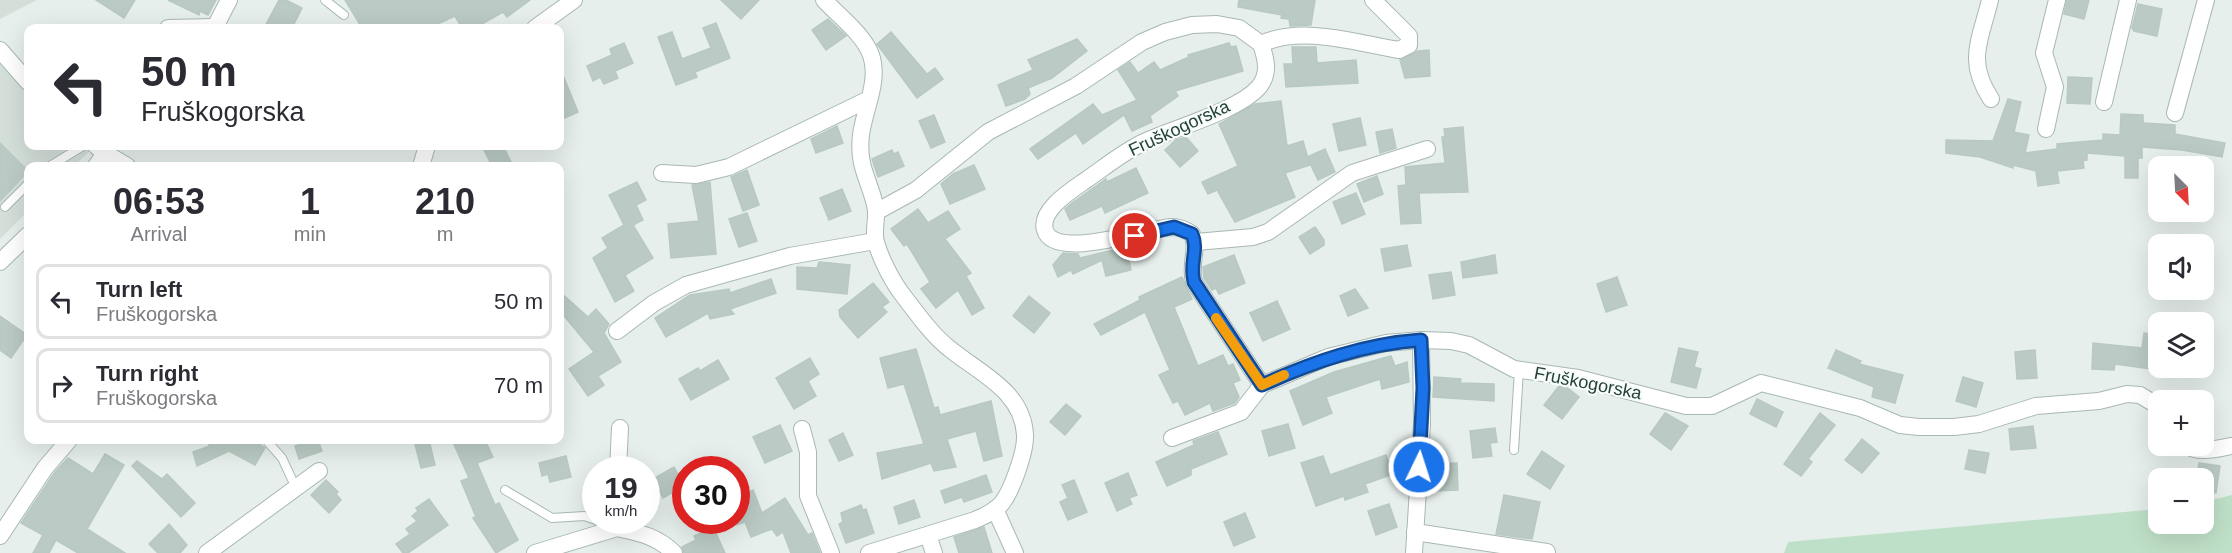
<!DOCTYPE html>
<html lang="en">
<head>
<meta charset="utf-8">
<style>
  body { margin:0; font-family:Helvetica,sans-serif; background:#f7f7f7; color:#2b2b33; height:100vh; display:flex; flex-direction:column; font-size:22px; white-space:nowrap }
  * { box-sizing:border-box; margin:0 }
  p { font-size:20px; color:#7c7c81 }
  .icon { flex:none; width:33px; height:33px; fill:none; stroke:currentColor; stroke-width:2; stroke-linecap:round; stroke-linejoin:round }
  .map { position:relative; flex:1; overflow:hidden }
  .panel { position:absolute; left:24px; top:162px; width:540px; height:282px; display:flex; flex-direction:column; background:#fff; border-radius:12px; box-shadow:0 6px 24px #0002 }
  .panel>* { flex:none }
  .top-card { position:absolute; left:24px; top:24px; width:540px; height:126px; border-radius:12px; box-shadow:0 6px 24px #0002; background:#fff; color:#2b2b33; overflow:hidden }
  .needle { width:39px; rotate:156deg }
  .tools { position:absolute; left:2148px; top:156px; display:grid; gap:12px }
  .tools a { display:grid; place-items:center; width:66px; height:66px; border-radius:12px; background:#fff; box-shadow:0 6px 24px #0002; font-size:30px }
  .speed { position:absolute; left:582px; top:456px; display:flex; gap:12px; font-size:30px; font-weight:700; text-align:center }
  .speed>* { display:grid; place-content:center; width:78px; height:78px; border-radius:50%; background:#fff; box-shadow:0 6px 24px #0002; line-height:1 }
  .speed small { font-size:15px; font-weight:400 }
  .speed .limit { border:9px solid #d22; background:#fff; color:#111 }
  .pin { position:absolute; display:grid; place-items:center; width:51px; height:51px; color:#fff; margin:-26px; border:3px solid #fff; border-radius:50%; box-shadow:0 2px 6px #0007 }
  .me { position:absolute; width:66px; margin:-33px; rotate:4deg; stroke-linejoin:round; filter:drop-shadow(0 0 4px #0008) }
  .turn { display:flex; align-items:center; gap:21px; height:126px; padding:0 18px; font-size:27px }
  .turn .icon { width:78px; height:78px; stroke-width:2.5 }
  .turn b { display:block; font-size:42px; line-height:51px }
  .eta { display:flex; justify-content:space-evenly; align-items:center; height:102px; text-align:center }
  .eta b { font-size:36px; font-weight:700; line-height:42px }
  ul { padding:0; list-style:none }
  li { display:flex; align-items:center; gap:18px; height:75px; margin:0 12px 9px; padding:0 6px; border:3px solid #e1e1e2; border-radius:12px }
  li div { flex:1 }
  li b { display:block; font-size:22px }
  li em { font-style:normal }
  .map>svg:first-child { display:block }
  .built { fill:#d4dfda }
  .green { fill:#bfe0c8 }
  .building { fill:#bbcac4; stroke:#b8c9c2; stroke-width:1.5 }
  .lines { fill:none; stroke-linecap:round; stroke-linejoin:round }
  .lane-casing { stroke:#a8b8b2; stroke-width:10 }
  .street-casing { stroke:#a8b8b2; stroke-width:18 }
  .lane { stroke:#fff; stroke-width:8 }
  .street { stroke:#fff; stroke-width:16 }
  .route-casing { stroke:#114b97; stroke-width:15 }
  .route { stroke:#1a73e8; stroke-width:10 }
  .slow { stroke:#f59e0b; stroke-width:10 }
  .labels { text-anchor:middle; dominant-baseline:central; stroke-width:4.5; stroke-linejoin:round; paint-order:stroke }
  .street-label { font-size:18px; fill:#24423a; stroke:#f7fbf9 }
</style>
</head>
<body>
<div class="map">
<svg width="2232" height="553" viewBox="0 0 2232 553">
  <rect width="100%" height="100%" fill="#e6efeb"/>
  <!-- built -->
  <g class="built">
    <polygon points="0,0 37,0 0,19"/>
    <polygon points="0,60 28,87 28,146 93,148 74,166 28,166 28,211 0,239"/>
  </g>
  <!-- green -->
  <polygon class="green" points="2232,495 2232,553 1784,553 1788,542 2158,509 2158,524 2204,524 2204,502"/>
  <!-- building -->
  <g class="building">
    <polygon points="96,0 135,0 124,18"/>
    <polygon points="168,0 216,0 208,15 200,11 199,15"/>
    <polygon points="279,0 286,0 302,8 292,28 264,28"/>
    <polygon points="345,0 530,0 507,17 503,12 475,28 462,28 455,16 429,28 362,28"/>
    <polygon points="721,0 759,0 741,19"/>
    <polygon points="1239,0 1315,0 1311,25 1290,26 1289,19 1281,18 1282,15 1238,7"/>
    <polygon points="2067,0 2089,0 2084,19 2064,14"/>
    <polygon points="2138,4 2162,9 2157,36 2134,31 2132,28"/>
    <polygon points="828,19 846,36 826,50 812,30"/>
    <polygon points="716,23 730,58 695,72 697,77 676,85 658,37 672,32 682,59 711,48 703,28"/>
    <polygon points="891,32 927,74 935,68 943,79 917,98 877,44"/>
    <polygon points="1077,39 1087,51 1052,78 1028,88 1030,94 1025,99 1006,106 998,85 1033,70 1028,60"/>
    <polygon points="624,43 633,63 615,71 618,78 604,84 600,77 593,81 587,66 612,55 610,49"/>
    <polygon points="1229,43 1231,47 1236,46 1243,71 1175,91 1178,96 1150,116 1152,122 1132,131 1124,115 1083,144 1076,133 1038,159 1030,149 1093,104 1102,115 1137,100 1118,70 1130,62 1138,73 1154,62 1160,70 1189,57 1188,55"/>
    <polygon points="1292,47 1316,47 1317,63 1356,60 1358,83 1286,87 1284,64 1293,64"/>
    <polygon points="1429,50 1430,76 1405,78 1400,60 1418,51"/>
    <polygon points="560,68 578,112 560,120"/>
    <polygon points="2068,77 2092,78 2090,104 2067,103"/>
    <polygon points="2008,99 2021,102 2014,132 2029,135 2025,153 2057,149 2057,144 2103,140 2103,134 2120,135 2121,114 2143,115 2143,123 2175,125 2175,134 2225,143 2222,157 2182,150 2142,147 2142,158 2138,158 2138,178 2125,178 2125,156 2087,153 2087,160 2083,161 2084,168 2057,171 2059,183 2038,186 2036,171 2013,165 2013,168 1980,157 1946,153 1946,140 1993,141"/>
    <polygon points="1281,101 1287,146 1303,141 1310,165 1285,173 1295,197 1235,222 1217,190 1208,194 1202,182 1238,166 1219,124 1255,104"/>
    <polygon points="934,115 945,142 931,148 919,121"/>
    <polygon points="1360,118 1366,145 1339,151 1333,124"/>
    <polygon points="837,126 843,143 816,153 811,139"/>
    <polygon points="1463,127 1468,192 1419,193 1421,223 1401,224 1398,186 1406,185 1405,167 1445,163 1442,137 1445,137 1444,129"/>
    <polygon points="1392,129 1396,148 1380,153 1376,132"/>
    <polygon points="1186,137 1198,151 1180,167 1165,150 1176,140"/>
    <polygon points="0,143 28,171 0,201"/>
    <polygon points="482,146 503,146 513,166 492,166"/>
    <polygon points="1325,149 1335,172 1318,180 1307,157"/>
    <polygon points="892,150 894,154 898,152 904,166 878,177 872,159"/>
    <polygon points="974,165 985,189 950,204 941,184 953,174"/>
    <polygon points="1136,168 1148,193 1105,213 1102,206 1070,220 1065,209 1072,203 1106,179 1107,182"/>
    <polygon points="747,170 759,205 743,211 731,177"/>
    <polygon points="1377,176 1383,194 1364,202 1357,184"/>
    <polygon points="637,182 646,200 636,205 643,220 633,225 653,258 625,275 634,291 615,302 593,258 608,248 602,238 624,225 609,195"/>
    <polygon points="710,182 716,254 671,258 668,224 699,221 692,185"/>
    <polygon points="842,189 851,211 829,220 820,198"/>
    <polygon points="1356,193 1365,214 1342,224 1333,202"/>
    <polygon points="918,209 928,223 948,211 960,229 945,239 971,273 966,276 984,308 972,315 958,290 936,308 921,289 930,282 907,244 904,246 891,229"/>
    <polygon points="747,213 757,241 739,247 729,219"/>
    <polygon points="1315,227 1324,240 1324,245 1310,254 1299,237"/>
    <polygon points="1407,245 1411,266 1385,271 1381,249"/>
    <polygon points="1126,247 1131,270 1106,276 1102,260 1073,274 1071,270 1058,277 1053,265 1063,253 1078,254 1080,258"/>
    <polygon points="1234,255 1245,283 1219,294 1216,288 1212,290 1204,278 1203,267"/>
    <polygon points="1495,255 1497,273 1463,278 1461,262"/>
    <polygon points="819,262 850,265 847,294 797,289 797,267 817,268"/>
    <polygon points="1451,272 1455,295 1433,299 1429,275"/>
    <polygon points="1182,277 1192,299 1174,307 1198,366 1223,355 1228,366 1233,364 1240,380 1233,383 1239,397 1235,403 1213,411 1210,403 1185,415 1178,401 1173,403 1159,375 1170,370 1145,312 1101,335 1094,324 1140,300 1139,297"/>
    <polygon points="1617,277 1627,305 1606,312 1597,284"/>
    <polygon points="771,279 776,293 730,309 734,314 710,319 708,313 666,337 655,318 690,295 729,289 730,293"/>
    <polygon points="873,283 889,302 882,307 887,312 858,338 840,317 839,310"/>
    <polygon points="1355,289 1368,308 1348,316 1340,296"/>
    <polygon points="560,292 588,317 596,309 609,324 604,333 621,362 598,376 604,385 588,396 569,369 594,352 560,311"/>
    <polygon points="1029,296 1050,313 1034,333 1013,316"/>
    <polygon points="1277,301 1290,329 1263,341 1250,313"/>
    <polygon points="0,316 27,335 11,358 0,350"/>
    <polygon points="2144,333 2158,335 2158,370 2115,364 2114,370 2092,369 2093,343 2142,348"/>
    <polygon points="1679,348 1698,352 1694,367 1701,369 1696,388 1671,382"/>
    <polygon points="916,349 934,408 938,407 940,415 991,401 1002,456 984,461 976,431 947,439 956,467 934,471 931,463 882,479 877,453 924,444 904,384 888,388 880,358"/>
    <polygon points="1836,350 1861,361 1859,364 1903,375 1895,403 1872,397 1874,387 1828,368"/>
    <polygon points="2035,350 2037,378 2017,379 2015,352"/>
    <polygon points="1391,356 1395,366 1407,362 1409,382 1382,389 1380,379 1326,397 1332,413 1303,425 1290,391 1334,372"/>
    <polygon points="810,358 819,374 808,381 816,396 794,409 776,378"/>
    <polygon points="718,360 729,379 691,400 679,379 698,368 700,371"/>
    <polygon points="1434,377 1461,379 1460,383 1494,384 1494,401 1433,397"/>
    <polygon points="1963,377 1983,383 1976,407 1956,401"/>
    <polygon points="1559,386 1566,387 1579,397 1562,419 1544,405"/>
    <polygon points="1757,399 1783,412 1776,427 1750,414"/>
    <polygon points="1066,404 1081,416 1065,435 1050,422"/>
    <polygon points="1665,413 1688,426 1671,450 1650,434"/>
    <polygon points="1820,413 1835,425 1808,459 1812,462 1801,476 1784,464"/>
    <polygon points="1288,424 1295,448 1269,456 1262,431"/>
    <polygon points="780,425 792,451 765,463 753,437"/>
    <polygon points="2033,426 2036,448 2011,450 2009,429"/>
    <polygon points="1495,428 1497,442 1490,443 1492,456 1473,458 1470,431"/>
    <polygon points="1218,432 1227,454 1191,469 1191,475 1167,486 1156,462 1194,445 1193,441"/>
    <polygon points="843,433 853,455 839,461 829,440"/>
    <polygon points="1862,439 1879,453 1862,473 1845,460"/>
    <polygon points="206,440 253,440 265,448 255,465 229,451 197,466 193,452 210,446"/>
    <polygon points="297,440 318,440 322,451 299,459 295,446 299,445"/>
    <polygon points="414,440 429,440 435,465 421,468"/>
    <polygon points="452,440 485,440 493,457 477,463 495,505 499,503 518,540 496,553 473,518 476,517 461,481 469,478"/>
    <polygon points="1969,450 1989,453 1985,473 1965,469"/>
    <polygon points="1542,451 1564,466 1550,489 1527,474"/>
    <polygon points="105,454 124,465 87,529 125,553 78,553 56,540 49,553 33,553 43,535 21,523 55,472 68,458 93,474"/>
    <polygon points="1386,455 1393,474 1365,484 1368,492 1345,500 1344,496 1316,506 1301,463 1323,456 1330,475"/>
    <polygon points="566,456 571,477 550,482 548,474 542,476 539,463"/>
    <polygon points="137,461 162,479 167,474 195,503 181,517 132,466"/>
    <polygon points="1457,463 1458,490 1434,491 1434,486 1429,486 1430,464"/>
    <polygon points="2199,463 2220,466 2216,493 2204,491 2204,478 2196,478"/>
    <polygon points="674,467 684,486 663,498 653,479"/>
    <polygon points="736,469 748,492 753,490 762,513 785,498 808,535 812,533 820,553 791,553 783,532 777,536 772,529 751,537 745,522 736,525"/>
    <polygon points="1128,473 1137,495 1129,498 1132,504 1117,511 1105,483"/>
    <polygon points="986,475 992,492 964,502 962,497 945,503 941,491"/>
    <polygon points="326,480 338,492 336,494 341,500 329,513 311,495"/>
    <polygon points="1074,480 1087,512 1068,520 1060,502 1068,498 1062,485"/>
    <polygon points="1504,495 1540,502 1532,539 1496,534"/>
    <polygon points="429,499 448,525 408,553 403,553 396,544 410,534 406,529 417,521 412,516 418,511 416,508"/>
    <polygon points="914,500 920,517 899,524 894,507"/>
    <polygon points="1389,504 1397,527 1376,535 1368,511"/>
    <polygon points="861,505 863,510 866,509 874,533 846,543 839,524 843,522 841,513"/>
    <polygon points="1245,513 1255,537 1234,546 1224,522"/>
    <polygon points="169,524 187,545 180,553 158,553 149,544"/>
    <polygon points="713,527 725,553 684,553 682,547 696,540 694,536"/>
    <polygon points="984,527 992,553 959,553 954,537"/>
  </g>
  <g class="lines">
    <defs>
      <g id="lane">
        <polyline points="325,0 344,15"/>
        <polyline points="50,166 83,146"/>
        <polyline points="5,207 28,184"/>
        <polyline points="266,440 282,458 296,488"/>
        <polyline points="1514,450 1519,370"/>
        <polyline points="505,490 552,518 584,516 596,520"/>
      </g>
      <g id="street">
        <path d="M824 0C839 16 864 35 871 55 880 81 864 110 861 135 857 169 871 181 876 210 877 220 873 231 876 242 881 260 893 283 905 298 918 315 933 336 950 349 979 373 1023 391 1025 435 1026 451 1012 490 1002 503 995 512 984 516 975 520L869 553"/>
        <path d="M1990 0C1980 41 1966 61 1991 99"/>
        <polyline points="215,27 229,0"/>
        <polyline points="168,28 215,27"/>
        <polyline points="535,28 574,0"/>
        <path d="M1261 44C1302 25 1356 43 1399 50L1409 45V36L1373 0"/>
        <polyline points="0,50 28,82"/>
        <polyline points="2104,102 2128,0"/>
        <polyline points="2175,113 2206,0"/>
        <polyline points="2046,129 2055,87 2044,53 2057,0"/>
        <polyline points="105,153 127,166"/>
        <polyline points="96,166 105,153 96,146"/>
        <polyline points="421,166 427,146"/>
        <polyline points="662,173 696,175 729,167 869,99"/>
        <path d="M876 212 916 190 988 132 1076 86 1142 42 1165 32 1192 25 1217 24 1239 28 1261 44C1266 59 1270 73 1259 87 1238 111 1174 128 1144 142 1123 152 1105 167 1086 180 1072 190 1039 210 1045 230 1054 261 1148 229 1171 227 1179 227 1185 229 1192 234 1199 250 1189 263 1194 282L1262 385 1328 357 1386 343 1421 340 1451 341 1469 345 1514 369 1578 378 1686 406H1712L1761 383 1860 408 1900 425 1919 427H1954L1979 424 2036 406 2099 401 2127 394 2140 395 2158 406"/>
        <polyline points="1196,242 1253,237 1268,232 1352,173 1427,149"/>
        <polyline points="0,262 28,235"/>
        <polyline points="617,331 654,303 686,285 790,256 875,241"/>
        <polyline points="802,429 808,452 808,496 831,553"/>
        <polyline points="1172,438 1241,412 1262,385"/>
        <path d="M2188 446C2199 454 2219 448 2232 446"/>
        <polyline points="618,470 620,428"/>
        <polyline points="995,509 1015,553"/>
        <path d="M616 520 617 528C640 533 657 536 674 553"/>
        <polyline points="1415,532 1547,552"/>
        <polyline points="928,535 934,553"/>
        <polyline points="0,536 45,468 69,440"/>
        <polyline points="207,553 319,471"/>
        <polyline points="535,553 617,528"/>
        <polyline points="1414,553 1422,424 1421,340"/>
      </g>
    </defs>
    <!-- lane casing -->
    <use href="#lane" class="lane-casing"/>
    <!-- street casing -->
    <use href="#street" class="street-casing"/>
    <!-- lane -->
    <use href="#lane" class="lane"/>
    <!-- street -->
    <use href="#street" class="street"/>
  </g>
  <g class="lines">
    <defs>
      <path id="route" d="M1135 236 1174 227 1192 234C1199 250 1189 263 1194 282L1262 385C1313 362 1364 344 1421 340L1423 388 1419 467"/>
    </defs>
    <!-- route casing -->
    <use href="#route" class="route-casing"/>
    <!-- route -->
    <use href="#route" class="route"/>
    <!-- slow -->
    <polyline class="slow" points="1216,318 1262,385 1284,375"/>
  </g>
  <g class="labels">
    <!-- street labels -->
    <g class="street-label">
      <text transform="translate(1179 128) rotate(-25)">Fruškogorska</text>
      <text transform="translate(1588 383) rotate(11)">Fruškogorska</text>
    </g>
  </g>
</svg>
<div class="tools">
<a><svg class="needle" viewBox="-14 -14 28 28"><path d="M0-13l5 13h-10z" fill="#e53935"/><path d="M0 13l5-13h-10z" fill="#7c7c81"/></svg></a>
<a><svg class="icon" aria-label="sound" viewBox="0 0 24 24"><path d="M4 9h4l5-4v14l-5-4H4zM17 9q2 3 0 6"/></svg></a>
<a><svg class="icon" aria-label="layers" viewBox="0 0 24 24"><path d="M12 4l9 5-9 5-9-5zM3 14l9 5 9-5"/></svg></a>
<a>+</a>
<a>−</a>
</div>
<div class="speed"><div>19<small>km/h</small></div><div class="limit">30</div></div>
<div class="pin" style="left:1135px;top:236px;background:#d93025"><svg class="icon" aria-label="arrive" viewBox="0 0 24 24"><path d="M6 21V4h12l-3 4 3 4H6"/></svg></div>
<svg class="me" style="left:1419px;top:467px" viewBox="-20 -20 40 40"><circle r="17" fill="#1a73e8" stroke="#fff" stroke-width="3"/><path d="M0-11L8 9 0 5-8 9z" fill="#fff"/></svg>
<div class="top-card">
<div class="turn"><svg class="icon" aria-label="left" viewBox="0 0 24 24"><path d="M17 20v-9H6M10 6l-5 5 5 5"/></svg><div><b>50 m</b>Fruškogorska</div></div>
</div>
<section class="panel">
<div class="eta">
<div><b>06:53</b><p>Arrival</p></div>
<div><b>1</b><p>min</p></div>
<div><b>210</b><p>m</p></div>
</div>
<ul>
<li><svg class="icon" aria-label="left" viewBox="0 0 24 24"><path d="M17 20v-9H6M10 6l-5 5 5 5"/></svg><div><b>Turn left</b><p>Fruškogorska</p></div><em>50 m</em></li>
<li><svg class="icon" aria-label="right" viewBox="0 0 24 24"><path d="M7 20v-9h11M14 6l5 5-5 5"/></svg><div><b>Turn right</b><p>Fruškogorska</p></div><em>70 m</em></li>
</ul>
</section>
</div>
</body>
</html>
